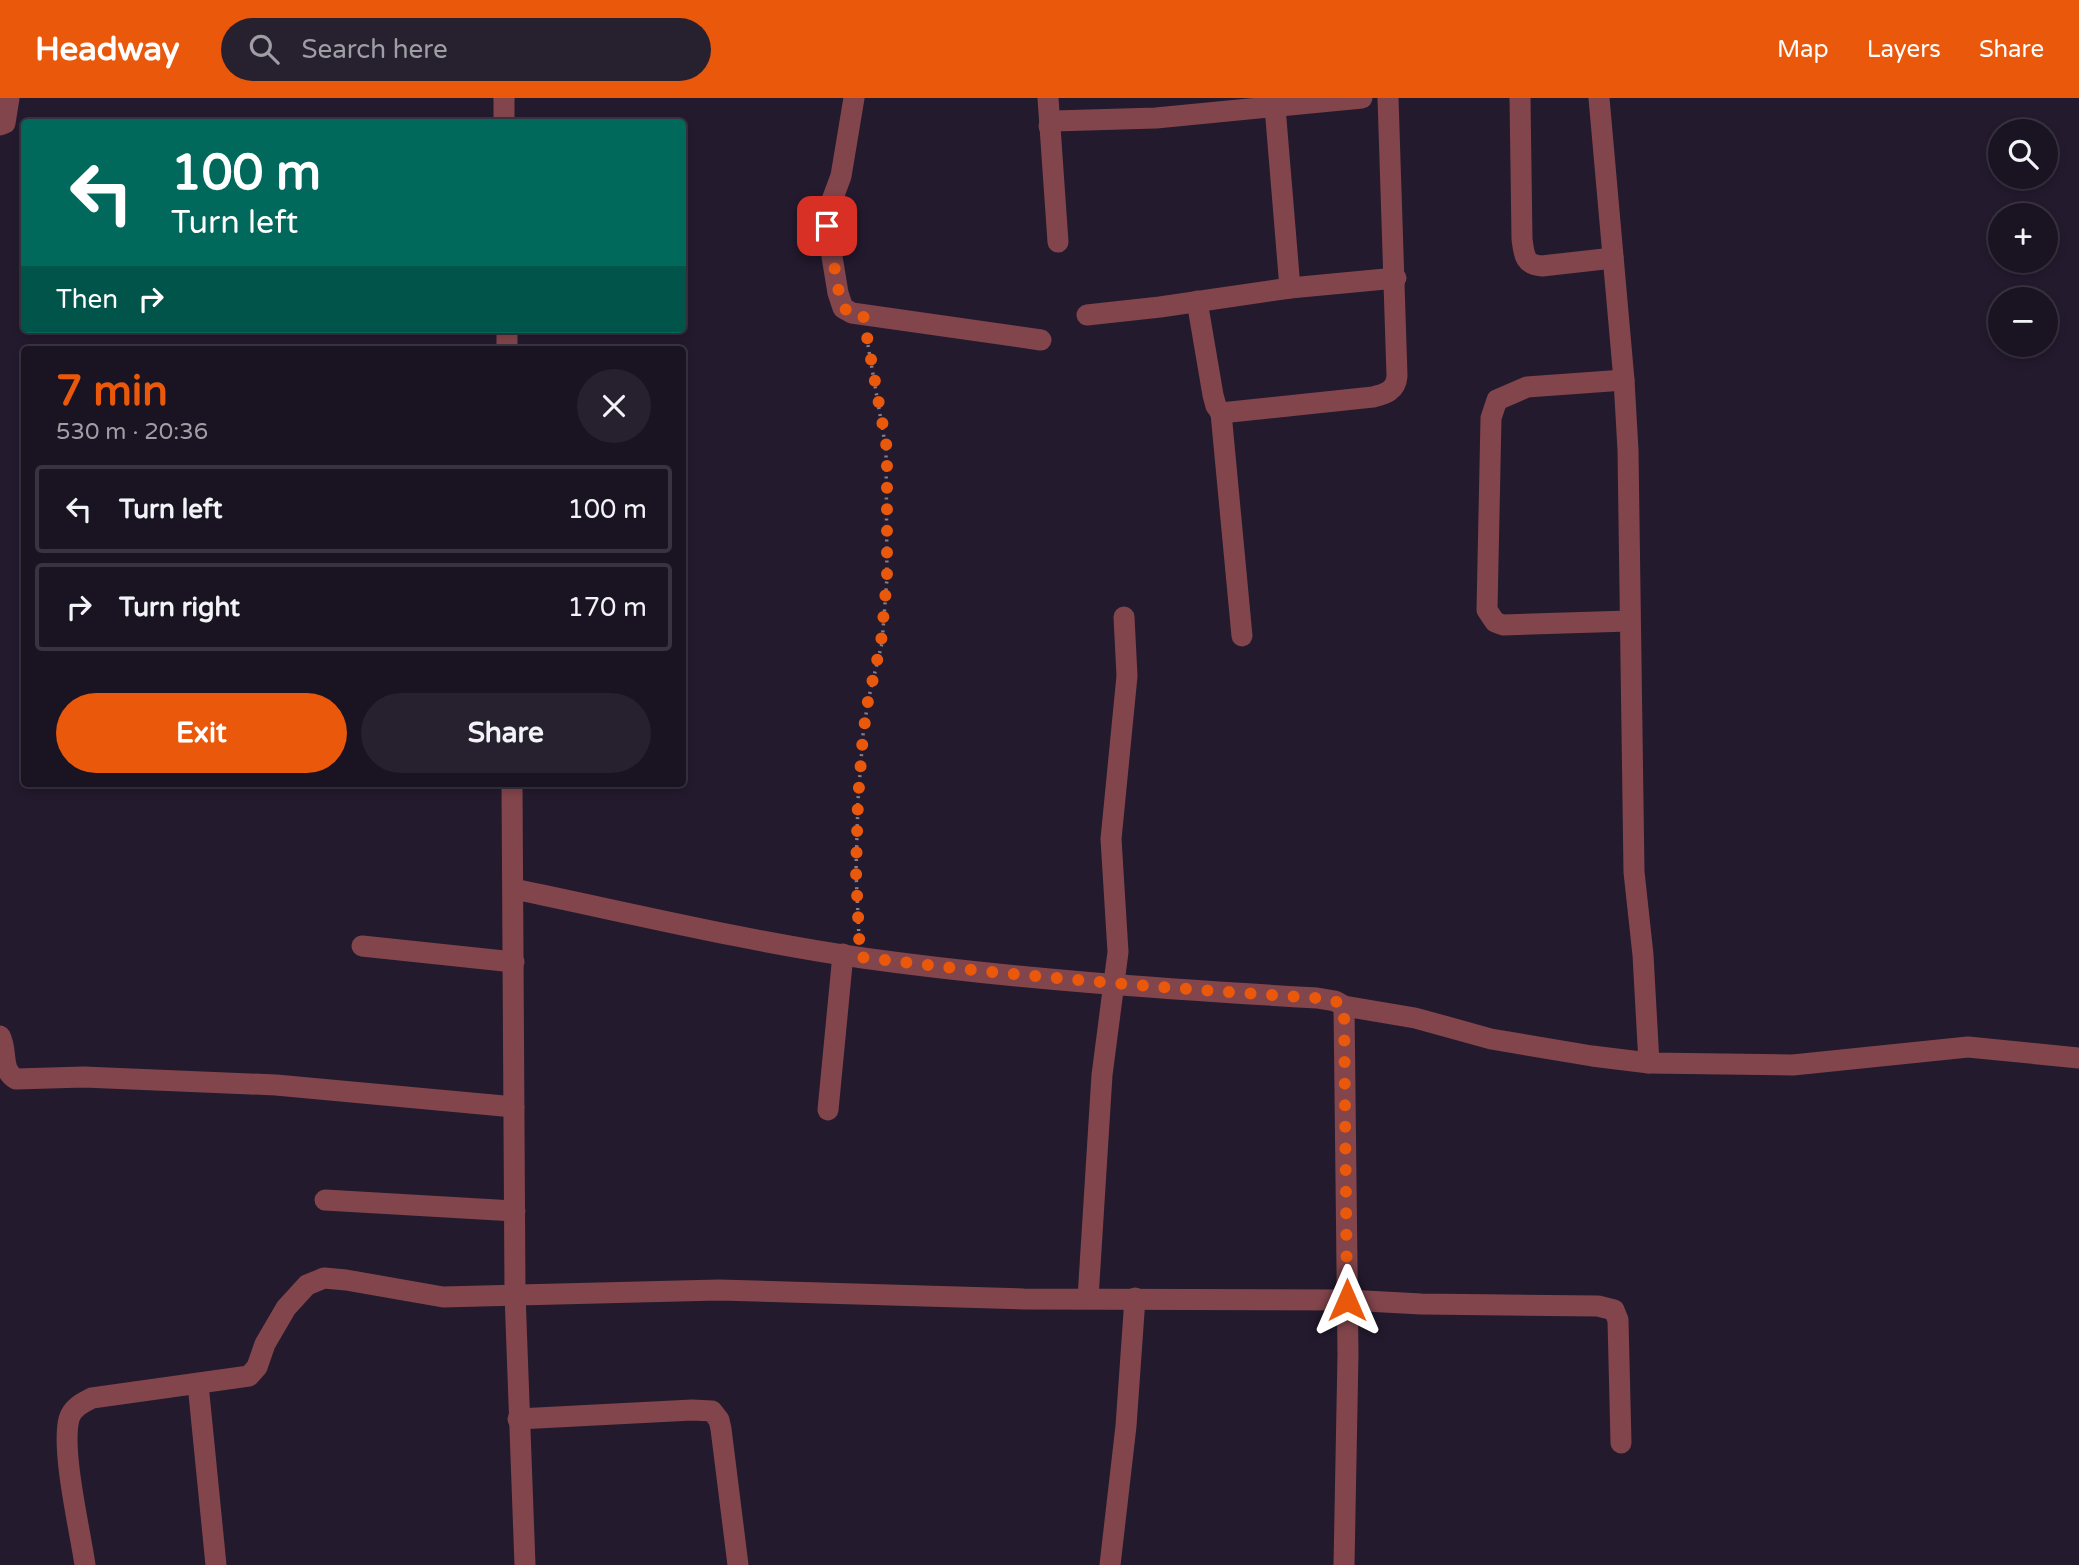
<!DOCTYPE html>
<html lang="en">
<head>
<meta charset="utf-8">
<style>
  body { margin:0; font-family:"Varela Round",sans-serif; background:#27212f; color:#f1f3f6; height:100vh; display:flex; flex-direction:column; font-size:26px; white-space:nowrap }
  * { box-sizing:border-box; margin:0 }
  p { font-size:23px; color:#9f9ea5 }
  .icon { flex:none; width:38px; height:38px; fill:none; stroke:currentColor; stroke-width:2; stroke-linecap:round; stroke-linejoin:round }
  .map { position:relative; flex:1; overflow:hidden }
  .details { position:absolute; left:21px; top:248px; width:665px; height:441px; display:flex; flex-direction:column; background:#1a1422; border-radius:7px; box-shadow:0 4px 10px #0003,0 0 0 2px #383340 }
  .details>* { flex:none }
  .top-card { position:absolute; left:21px; top:21px; width:665px; height:214px; border-radius:7px; box-shadow:0 4px 10px #0003,0 0 0 2px #383340; background:#00695c; color:#fff; overflow:hidden }
  .buttons { position:absolute; left:1988px; top:21px; display:grid; gap:14px }
  .buttons a { display:grid; place-items:center; width:70px; height:70px; border-radius:50%; background:#1a1422; box-shadow:0 4px 10px #0003,0 0 0 2px #383340; font-size:35px }
  .pin { position:absolute; display:grid; place-items:center; width:60px; height:60px; color:#fff; margin:-30px; border-radius:14px; box-shadow:0 4px 10px #0006 }
  .me { position:absolute; width:77px; margin:-38px; rotate:0deg; stroke-linejoin:round; filter:drop-shadow(0 0 5px #0008) }
  .turn { display:flex; align-items:center; gap:24px; height:147px; padding:0 35px; font-size:32px }
  .turn .icon { width:91px; height:91px; stroke-width:2.5 }
  .turn b { display:block; font-size:49px; line-height:60px }
  .then { display:flex; align-items:center; height:66px; padding:0 35px; background:#0003; gap:14px; font-size:26px }
  .round { display:grid; place-items:center; flex:none; width:74px; height:74px; border-radius:37px; background:#27212f }
  .overview { display:flex; align-items:center; justify-content:space-between; height:119px; padding:0 35px }
  h1 { font-size:42px; font-weight:700; line-height:52px; color:#ea580c }
  .cta { display:flex; gap:14px; margin-top:auto; padding:14px 35px }
  .cta a { flex:1; height:80px; border-radius:42px; background:#ea580c; color:#fff; font-size:28px; font-weight:700; line-height:80px; text-align:center }
  .cta a+a { background:#27212f; color:#f1f3f6 }
  ul { padding:0; list-style:none }
  li { display:flex; align-items:center; gap:21px; height:88px; margin:0 14px 10px; padding:0 21px; border:4px solid #383340; border-radius:7px }
  li div { flex:1 }
  li b { display:block; font-size:26px }
  li em { font-style:normal }
  header { display:flex; align-items:center; gap:42px; box-sizing:border-box; height:98px; padding:0 35px; background:#ea580c; color:#fff }
  header strong { font-size:33px }
  nav { display:flex; gap:38px; margin-inline-start:auto; font-size:24px }
  .search { width:490px; height:63px; background:#27212f; display:flex; align-items:center; gap:18px; box-sizing:border-box; padding:0 24px; border-radius:38px; color:#9f9ea5; font-size:26px }
  .map>svg:first-child { display:block }
  .lines { fill:none; stroke-linecap:round; stroke-linejoin:round }
  .path { stroke:#857e8e; stroke-width:3.5; stroke-dasharray:2 5; stroke-linecap:butt }
  .minor { stroke:#82454c; stroke-width:21 }
  .route { stroke:#ea580c; stroke-width:12; stroke-dasharray:0 21.6 }
</style>
</head>
<body>
<header>
<strong>Headway</strong>
<div class="search"><svg class="icon" aria-label="search" viewBox="0 0 24 24"><circle cx="10" cy="10" r="6"/><path d="M15 15l6 6"/></svg>Search here</div>
<nav><a>Map</a><a>Layers</a><a>Share</a></nav>
</header>
<div class="map">
<svg width="2079" height="1467" viewBox="0 0 2079 1467">
  <rect width="100%" height="100%" fill="#231a2e"/>
  <g class="lines">
    <!-- path -->
    <polyline class="path" points="859,840 856,774 858,702 863,637 868,603 882,545 887,480 886,351 866,236"/>
    <!-- minor -->
    <g class="minor">
      <polyline points="504,0 504,24"/>
      <polyline points="854,0 841,78 828,113 827,128 838,195 843,210 852,215 1041,242"/>
      <polyline points="1048,0 1058,144"/>
      <path d="M1520 0 1522 141C1524 156 1524 167 1542 168L1613 160"/>
      <polyline points="1599,0 1624,282 1628,352 1634,774 1643,857 1649,965"/>
      <polyline points="1275,9 1290,190"/>
      <polyline points="0,27 5,25 9,0"/>
      <polyline points="1049,28 1054,23 1156,20 1362,0"/>
      <path d="M1197 203 1213 297 1216 308 1221 315 1373 299C1385 296 1396 293 1397 278L1388 0"/>
      <polyline points="1087,217 1160,209 1290,190 1396,180"/>
      <polyline points="507,231 507,252"/>
      <polyline points="1624,282 1527,289 1497,302 1491,320 1487,512 1495,524 1503,527 1629,523"/>
      <polyline points="1221,315 1242,538"/>
      <polyline points="512,686 515,1196 525,1467"/>
      <path d="M514 791C630 815 745 843 863 860 1013 881 1165 891 1317 900L1335 903 1344 908 1348 1256 1344 1467"/>
      <polyline points="362,848 514,864"/>
      <polyline points="1344,908 1415,920 1491,941 1592,958 1649,965 1793,967 1968,949 2079,960"/>
      <path d="M0 938C8 953 0 972 16 981L84 979 276 987 514 1009"/>
      <polyline points="828,1012 843,856"/>
      <polyline points="325,1102 515,1113"/>
      <polyline points="1088,1200 1102,977 1118,854 1111,741 1127,578 1124,519"/>
      <polyline points="198,1286 216,1467"/>
      <polyline points="518,1321 692,1312 712,1313 719,1322 721,1331 738,1467"/>
      <path d="M85 1467C80 1432 61 1353 69 1321 72 1310 82 1305 92 1300L249 1278 257 1269 265 1246 286 1210 307 1187 324 1180 346 1182 443 1199 719 1192 1024 1201 1347 1202 1421 1206 1598 1208 1614 1212 1618 1222 1621 1345"/>
      <polyline points="1110,1467 1126,1328 1135,1200"/>
    </g>
  </g>
  <g class="lines">
    <!-- route -->
    <path class="route" d="M827 128 841 206 848 214 863 216 887 351V480L881 545 868 603 863 637 858 702 856 774 860 859C1012 878 1164 890 1317 900L1335 903 1344 908 1347 1202"/>
  </g>
</svg>
<div class="buttons">
<a><svg class="icon" aria-label="search" viewBox="0 0 24 24"><circle cx="10" cy="10" r="6"/><path d="M15 15l6 6"/></svg></a>
<a>+</a>
<a>−</a>
</div>
<div class="pin" style="left:827px;top:128px;background:#d93025"><svg class="icon" aria-label="arrive" viewBox="0 0 24 24"><path d="M6 21V4h12l-3 4 3 4H6"/></svg></div>
<svg class="me" style="left:1347px;top:1202px" viewBox="-20 -20 40 40"><path d="M0-17L14 15 0 8-14 15z" fill="#ea580c" stroke="#fff" stroke-width="4"/></svg>
<div class="top-card">
<div class="turn"><svg class="icon" aria-label="left" viewBox="0 0 24 24"><path d="M17 20v-9H6M10 6l-5 5 5 5"/></svg><div><b>100 m</b>Turn left</div></div>
<div class="then">Then<svg class="icon" aria-label="right" viewBox="0 0 24 24"><path d="M7 20v-9h11M14 6l5 5-5 5"/></svg></div>
</div>
<section class="details">
<div class="overview"><div><h1>7 min</h1><p>530 m · 20:36</p></div><a class="round"><svg class="icon" aria-label="close" viewBox="0 0 24 24"><path d="M6 6l12 12M18 6L6 18"/></svg></a></div>
<ul>
<li><svg class="icon" aria-label="left" viewBox="0 0 24 24"><path d="M17 20v-9H6M10 6l-5 5 5 5"/></svg><div><b>Turn left</b></div><em>100 m</em></li>
<li><svg class="icon" aria-label="right" viewBox="0 0 24 24"><path d="M7 20v-9h11M14 6l5 5-5 5"/></svg><div><b>Turn right</b></div><em>170 m</em></li>
</ul>
<div class="cta"><a>Exit</a><a>Share</a></div>
</section>
</div>
</body>
</html>
